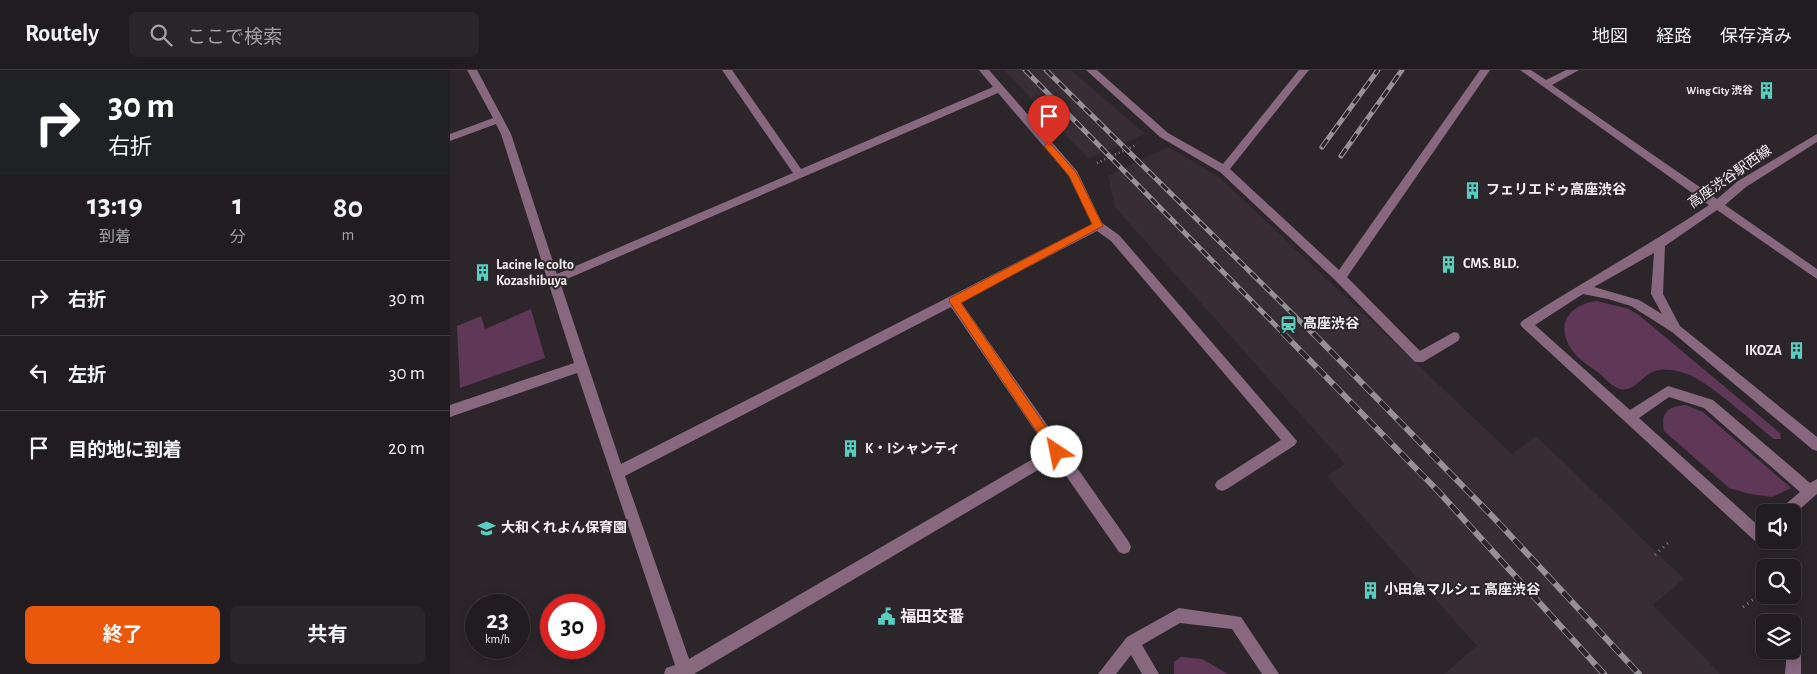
<!DOCTYPE html>
<html lang="ja">
<head>
<meta charset="utf-8">
<style>
  body { margin:0; font-family:"Alegreya Sans","Noto Sans JP",sans-serif; background:#292529; color:#f1f3f6; height:100vh; display:flex; flex-direction:column; font-size:19px; white-space:nowrap }
  * { box-sizing:border-box; margin:0 }
  p { font-size:16px; color:#a2a1a5 }
  .icon { flex:none; width:28px; height:28px; fill:none; stroke:currentColor; stroke-width:2; stroke-linecap:round; stroke-linejoin:round }
  .map { position:relative; flex:1; overflow:hidden }
  .panel { display:flex; flex-direction:column; background:#211c20; width:450px }
  .panel>* { flex:none }
  .guide { background:#202124; color:#fff; overflow:hidden }
  .tools { position:absolute; left:1306px; top:434px; display:grid; gap:10px }
  .tools a { display:grid; place-items:center; width:45px; height:45px; border-radius:8px; background:#211c20; box-shadow:0 2px 12px #0003,0 0 0 1px #3e3a3e; font-size:25px }
  .speed { position:absolute; left:15px; top:524px; display:flex; gap:10px; font-size:25px; font-weight:700; text-align:center }
  .speed>* { display:grid; place-content:center; width:65px; height:65px; border-radius:50%; background:#211c20; box-shadow:0 2px 12px #0003,0 0 0 1px #3e3a3e; line-height:1 }
  .speed small { font-size:12px; font-weight:400 }
  .speed .limit { border:8px solid #d22; background:#fff; color:#111 }
  .pin { position:absolute; display:grid; place-items:center; width:42px; height:42px; color:#fff; margin:-51px -21px; border-radius:50% 50% 50% 0; rotate:-45deg; box-shadow:0 0 5px #0007 }
  .pin .icon { rotate:45deg }
  .me { position:absolute; width:55px; margin:-28px; rotate:326deg; stroke-linejoin:round; filter:drop-shadow(0 0 4px #0008) }
  .turn { display:flex; align-items:center; gap:18px; height:105px; padding:0 25px; font-size:22px }
  .turn .icon { width:65px; height:65px; stroke-width:2.5 }
  .turn b { display:block; font-size:35px; line-height:42px }
  .eta { display:flex; justify-content:space-evenly; align-items:center; height:85px; text-align:center }
  .eta b { font-size:30px; font-weight:700; line-height:35px }
  .primary-button { display:flex; gap:10px; margin-top:auto; padding:10px 25px }
  .primary-button a { flex:1; height:58px; border-radius:8px; background:#ea580c; color:#fff; font-size:20px; font-weight:700; line-height:58px; text-align:center }
  .primary-button a+a { background:#292529; color:#f1f3f6 }
  ul { padding:0; list-style:none }
  li { display:flex; align-items:center; gap:15px; height:75px; padding:0 25px; border-top:1px solid #3e3a3e }
  li div { flex:1 }
  li b { display:block; font-size:19px }
  li em { font-style:normal }
  header { display:flex; align-items:center; gap:30px; box-sizing:border-box; height:70px; padding:0 25px; background:#211c20; border-bottom:1px solid #3e3a3e }
  header strong { font-size:24px }
  nav { display:flex; gap:28px; margin-inline-start:auto; font-size:18px }
  .search { width:350px; height:45px; background:#292529; display:flex; align-items:center; gap:12px; box-sizing:border-box; padding:0 18px; border-radius:8px; color:#a2a1a5; font-size:19px }
  main { display:flex; flex:1; min-height:0 }
  .map>svg:first-child { display:block }
  .built { fill:#382d35 }
  .green { fill:#5f3757 }
  .lines { fill:none; stroke-linecap:round; stroke-linejoin:round }
  .path-far1 { stroke:#837d81; stroke-width:2.5; stroke-dasharray:1 3; stroke-linecap:butt }
  .path { stroke:#837d81; stroke-width:3; stroke-dasharray:1 4.5; stroke-linecap:butt }
  .minor { fill:#87687f; fill-rule:evenodd }
  .rail-far1-casing { stroke:#969194; stroke-width:5 }
  .rail-casing { stroke:#969194; stroke-width:6 }
  .rail-far1 { stroke:#2c262a; stroke-width:3; stroke-dasharray:9; stroke-linecap:butt }
  .rail { stroke:#2c262a; stroke-width:4.5; stroke-dasharray:12; stroke-linecap:butt }
  .route { fill:#ea580c; stroke:#983908 }
  .labels { text-anchor:middle; dominant-baseline:central; stroke-width:4; stroke-linejoin:round; paint-order:stroke }
  .far-poi-label { font-size:11px; font-weight:bold; fill:#f4f0f3; stroke:#2c262a; text-anchor:end }
  .street-label { font-size:14px; fill:#f4f0f3; stroke:#2c262a }
  .poi-label { font-size:14px; font-weight:bold; fill:#f4f0f3; stroke:#2c262a; text-anchor:start }
  .near-poi-label { font-size:16px; font-weight:bold; fill:#f4f0f3; stroke:#2c262a; text-anchor:start }
</style>
</head>
<body>
<header>
<strong>Routely</strong>
<div class="search"><svg class="icon" aria-label="search" viewBox="0 0 24 24"><circle cx="10" cy="10" r="6"/><path d="M15 15l6 6"/></svg>ここで検索</div>
<nav><a>地図</a><a>経路</a><a>保存済み</a></nav>
</header>
<main>
<section class="panel">
<div class="guide">
<div class="turn"><svg class="icon" aria-label="right" viewBox="0 0 24 24"><path d="M7 20v-9h11M14 6l5 5-5 5"/></svg><div><b>30 m</b>右折</div></div>
</div>
<div class="eta">
<div><b>13:19</b><p>到着</p></div>
<div><b>1</b><p>分</p></div>
<div><b>80</b><p>m</p></div>
</div>
<ul>
<li><svg class="icon" aria-label="right" viewBox="0 0 24 24"><path d="M7 20v-9h11M14 6l5 5-5 5"/></svg><div><b>右折</b></div><em>30 m</em></li>
<li><svg class="icon" aria-label="left" viewBox="0 0 24 24"><path d="M17 20v-9H6M10 6l-5 5 5 5"/></svg><div><b>左折</b></div><em>30 m</em></li>
<li><svg class="icon" aria-label="arrive" viewBox="0 0 24 24"><path d="M6 21V4h12l-3 4 3 4H6"/></svg><div><b>目的地に到着</b></div><em>20 m</em></li>
</ul>
<div class="primary-button"><a>終了</a><a>共有</a></div>
</section>
<div class="map">
<svg width="1367" height="604" viewBox="0 0 1367 604">
  <rect width="100%" height="100%" fill="#2c262a"/>
  <!-- built -->
  <g class="built">
    <polygon points="554,0 621,0 695,64 639,89"/>
    <polygon points="718,77 769,107 1062,384 1086,366 1234,509 1203,535 1270,604 994,604 1027,576 877,406 895,394 665,137 658,106"/>
  </g>
  <!-- green -->
  <g class="green">
    <path d="M1147 231 1179 239 1190 246 1330 363 1331 369H1324C1301 351 1266 318 1242 306 1232 302 1217 297 1205 301 1194 304 1183 323 1170 319 1162 317 1155 308 1149 303 1141 297 1131 291 1125 284 1104 258 1116 235 1147 231Z"/>
    <polygon points="81,239 95,288 10,318 7,256 31,246 35,259"/>
    <path d="M1236 335 1253 342 1341 418 1322 427 1300 424 1279 418 1214 361C1210 342 1219 336 1236 335Z"/>
    <polygon points="731,587 752,589 778,604 724,604 724,592"/>
  </g>
  <g class="lines">
    <!-- path-far1 -->
    <polyline class="path-far1" points="647,93 686,75"/>
    <!-- path -->
    <g class="path">
      <polyline points="1205,485 1221,470"/>
      <polyline points="1293,537 1315,521"/>
    </g>
    <!-- minor -->
    <g class="minor">
      <path d="M17 0H27L61 64 107 204 343 103 272 0H282L351 99 543 17 529 0H539L627 101 652 153 669 165 847 371 845 375 777 419 772 421 767 419 765 415 767 411 831 370 661 171 647 161 511 232 679 472 681 477 679 482 674 484 669 482 605 390 244 604H214L216 598 225 595 127 303 0 347V335L124 293 51 64 46 54 0 71V64L43 48ZM548 23 619 106 642 154 171 394 110 212ZM501 237 598 380 239 589 175 406Z"/>
      <polygon points="636,0 647,0 718,63 773,94 849,0 859,0 780,99 889,200 1030,0 1040,0 897,207 970,281 1004,262 1008,263 1010,267 1008,271 973,292 965,292 886,211 770,102 710,67"/>
      <path d="M1070 0H1081L1096 10 1116 0H1129L1102 15 1267 129 1288 111 1367 64V72L1296 117 1275 135 1367 199V209L1267 140 1215 176 1213 224 1230 256 1367 367V381L1362 379 1222 262 1181 236 1158 229 1133 224 1085 255 1180 340 1218 316 1263 330 1360 413 1367 409V424L1342 446V442H1330L1332 437 1350 422 1254 338 1219 327 1189 348 1311 458 1315 456V470H1318L1311 474 1306 472 1072 257 1070 254 1072 251C1134 211 1198 176 1259 135ZM1204 183 1201 224 1212 244 1189 230 1144 217Z"/>
      <polygon points="729,538 791,547 829,604 812,604 782,559 730,553 692,575 709,604 692,604 681,585 666,604 648,604 677,567"/>
      <polygon points="1343,576 1348,579 1351,584 1351,604 1335,604 1337,580 1342,580"/>
    </g>
    <defs>
      <g id="rail-far1">
        <polyline points="575,0 835,265"/>
        <polyline points="596,0 864,265"/>
        <polyline points="872,77 928,0"/>
        <polyline points="891,86 952,0"/>
      </g>
      <g id="rail">
        <polyline points="833,263 988,421 1154,604"/>
        <polyline points="863,263 1045,449 1189,604"/>
      </g>
    </defs>
    <!-- rail-far1 casing -->
    <use href="#rail-far1" class="rail-far1-casing"/>
    <!-- rail casing -->
    <use href="#rail" class="rail-casing"/>
    <!-- rail-far1 -->
    <use href="#rail-far1" class="rail-far1"/>
    <!-- rail -->
    <use href="#rail" class="rail"/>
  </g>
  <!-- route -->
  <polygon class="route" points="599,72 626,102 653,156 511,233 611,379 613,382 611,386 607,388 603,386 499,231 500,228 642,154 619,106 594,76"/>
  <!-- icons -->
  <defs>
    <symbol id="building-bare" viewBox="-9 -9 18 18"><path d="M-4-6H4V6H1V3H-1V6H-4ZM-2.5-4.3h1.7v1.8h-1.7ZM.8-4.3h1.7v1.8H.8ZM-2.5-1h1.7V.8h-1.7ZM.8-1h1.7V.8H.8Z" fill="#58cec1" stroke="#2c262a" stroke-width="2.5" paint-order="stroke"/></symbol>
    <symbol id="station-bare" viewBox="-9 -9 18 18"><path d="M-3-6H3Q5-6 5-4V2Q5 4 3 4L4.5 6H3L1.5 4h-3L-3 6H-4.5L-3 4Q-5 4-5 2V-4Q-5-6-3-6ZM-3.5-4v3h7v-3ZM-3.5 1v1.5H-2V1ZM2 1v1.5H3.5V1Z" fill="#58cec1" stroke="#2c262a" stroke-width="2.5" paint-order="stroke"/></symbol>
    <symbol id="school-bare" viewBox="-9 -9 18 18"><path d="M0-5L7-2L0 1L-7-2ZM-4 1L0 2.5L4 1V4Q0 6-4 4Z" fill="#58cec1" stroke="#2c262a" stroke-width="2.5" paint-order="stroke"/></symbol>
    <symbol id="civic-bare" viewBox="-9 -9 18 18"><path d="M-.6-6.5H3V-4.5H.6V-3L4-1V1h2V6H-6V1h2V-1L-.6-3ZM-1.2 2.5V6h2.4V2.5Z" fill="#58cec1" stroke="#2c262a" stroke-width="2.5" paint-order="stroke"/></symbol>
  </defs>
  <g fill-rule="evenodd">
    <use href="#building-bare" x="1304" y="8" width="25" height="25"/>
    <use href="#building-bare" x="1010" y="108" width="25" height="25"/>
    <use href="#building-bare" x="986" y="182" width="25" height="25"/>
    <use href="#building-bare" x="20" y="190" width="25" height="25"/>
    <use href="#station-bare" x="826" y="242" width="25" height="25"/>
    <use href="#building-bare" x="1334" y="268" width="25" height="25"/>
    <use href="#building-bare" x="388" y="366" width="25" height="25"/>
    <use href="#school-bare" x="24" y="446" width="25" height="25"/>
    <use href="#building-bare" x="908" y="508" width="25" height="25"/>
    <use href="#civic-bare" x="424" y="534" width="25" height="25"/>
  </g>
  <g class="labels">
    <!-- far-poi labels -->
    <g class="far-poi-label">
      <text x="1303" y="20">Wing City 渋谷</text>
    </g>
    <!-- street labels -->
    <g class="street-label">
      <text transform="translate(1280 107) rotate(-35)">高座渋谷駅西線</text>
    </g>
    <!-- poi labels -->
    <g class="poi-label">
      <text x="1036" y="120">フェリエドゥ高座渋谷</text>
      <text x="1013" y="194">CMS. BLD.</text>
      <text x="46" y="195">Lacine le colto<tspan x="46" dy="16">Kozashibuya</tspan></text>
      <text x="853" y="254">高座渋谷</text>
      <text x="1332" y="281" text-anchor="end">IKOZA</text>
      <text x="415" y="379">K・Iシャンティ</text>
      <text x="51" y="458">大和くれよん保育園</text>
      <text x="934" y="520">小田急マルシェ 高座渋谷</text>
    </g>
    <!-- near-poi labels -->
    <g class="near-poi-label">
      <text x="450" y="547">福田交番</text>
    </g>
  </g>
</svg>
<div class="tools">
<a><svg class="icon" aria-label="sound" viewBox="0 0 24 24"><path d="M4 9h4l5-4v14l-5-4H4zM17 9q2 3 0 6"/></svg></a>
<a><svg class="icon" aria-label="search" viewBox="0 0 24 24"><circle cx="10" cy="10" r="6"/><path d="M15 15l6 6"/></svg></a>
<a><svg class="icon" aria-label="layers" viewBox="0 0 24 24"><path d="M12 4l9 5-9 5-9-5zM3 14l9 5 9-5"/></svg></a>
</div>
<div class="speed"><div>23<small>km/h</small></div><div class="limit">30</div></div>
<div class="pin" style="left:599px;top:76px;background:#d93025"><svg class="icon" aria-label="arrive" viewBox="0 0 24 24"><path d="M6 21V4h12l-3 4 3 4H6"/></svg></div>
<svg class="me" style="left:607px;top:382px" viewBox="-20 -20 40 40"><circle r="19" fill="#fff"/><path d="M0-13L10 11 0 6-10 11z" fill="#ea580c"/></svg>
</div>
</main>
</body>
</html>
